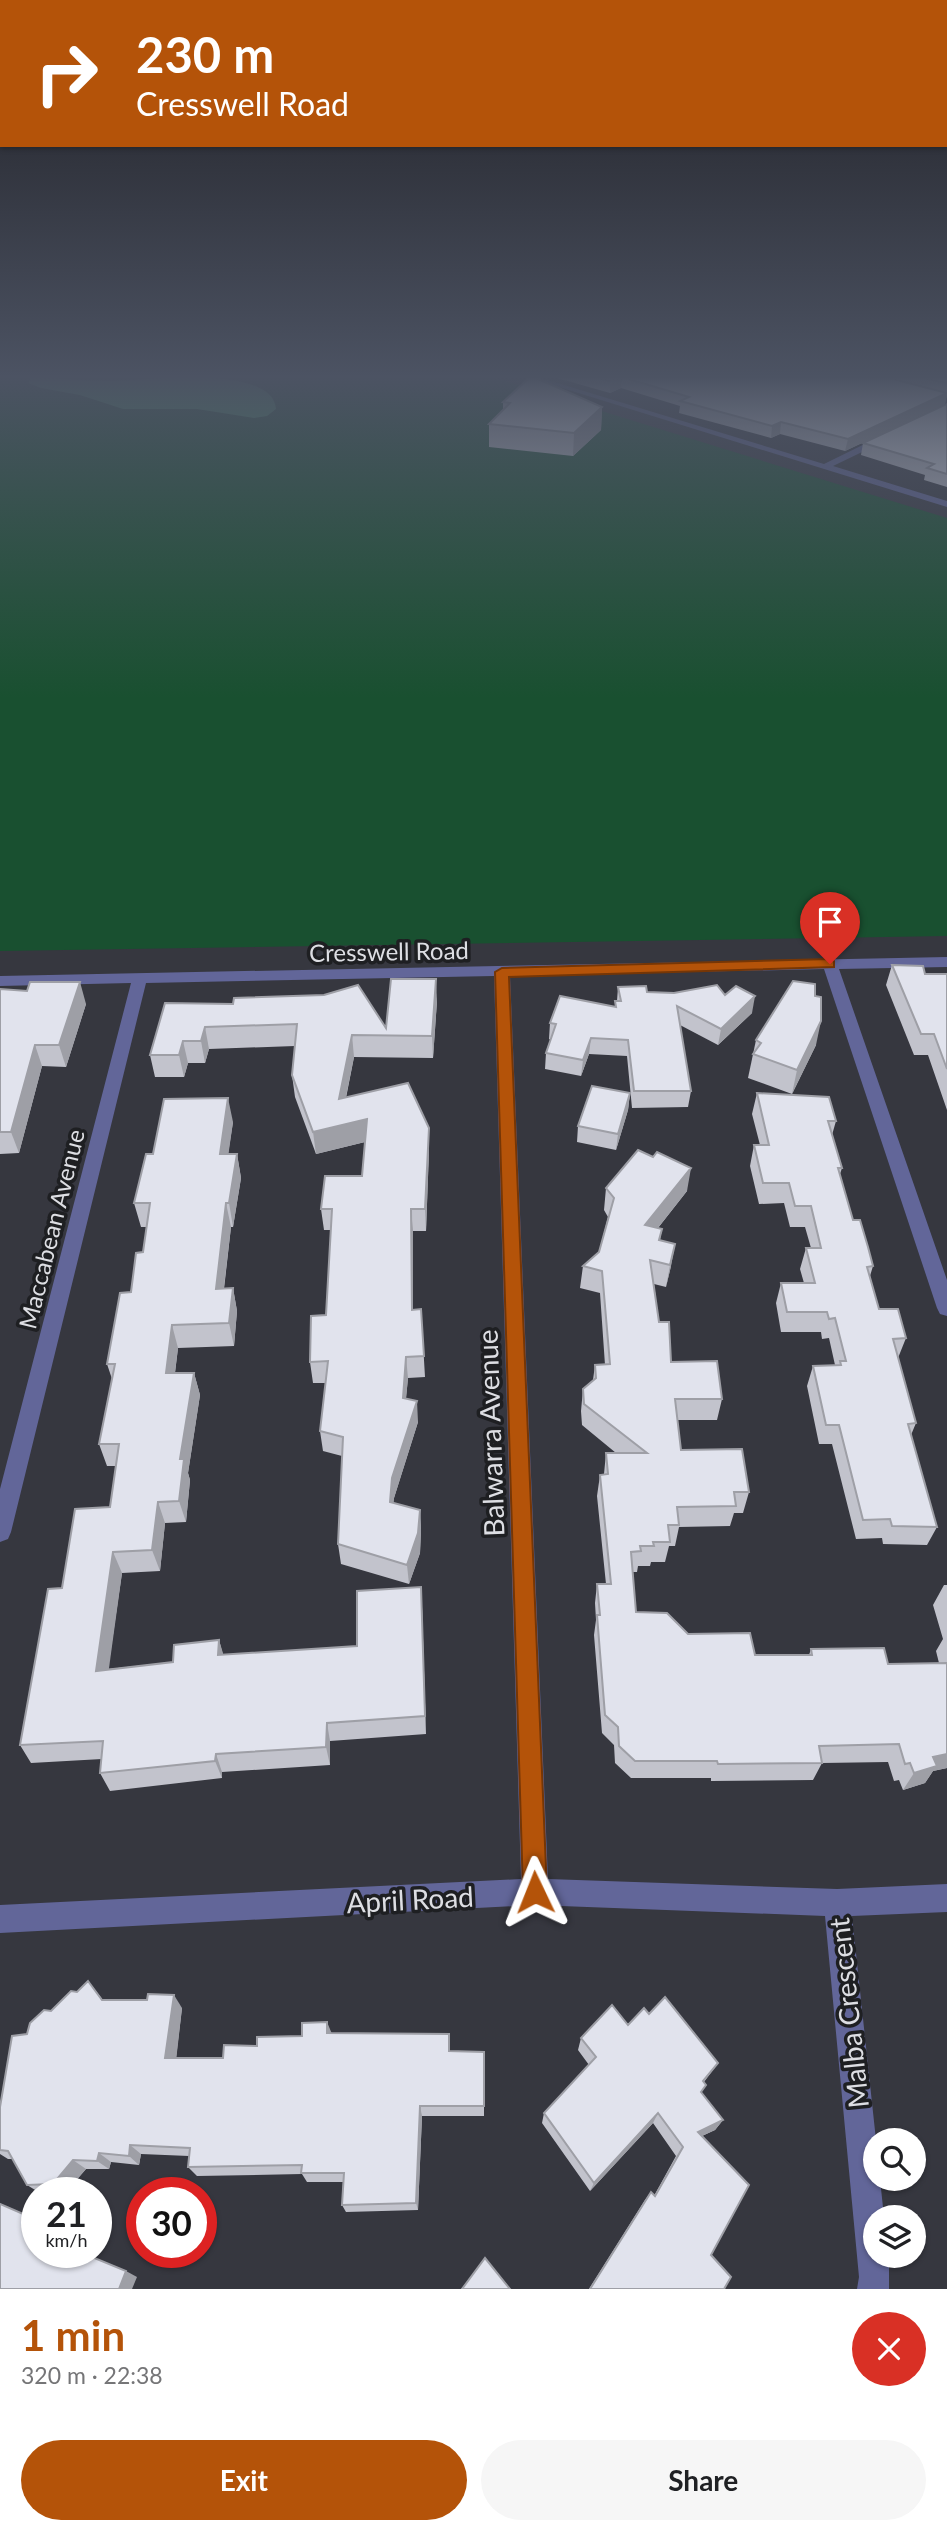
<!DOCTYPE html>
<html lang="en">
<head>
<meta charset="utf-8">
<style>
  body { margin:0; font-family:Lato,sans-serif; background:#f6f6f6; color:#202124; height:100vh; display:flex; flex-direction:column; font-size:26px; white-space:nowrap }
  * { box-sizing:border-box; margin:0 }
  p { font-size:23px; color:#757577 }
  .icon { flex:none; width:38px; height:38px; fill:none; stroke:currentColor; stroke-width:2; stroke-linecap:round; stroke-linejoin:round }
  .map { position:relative; height:2289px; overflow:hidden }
  .drawer { display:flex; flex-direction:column; background:#fff; flex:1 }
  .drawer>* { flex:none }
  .top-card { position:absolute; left:0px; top:0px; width:948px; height:147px; box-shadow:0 2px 5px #0004; background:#b45309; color:#fff; overflow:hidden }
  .fabs { position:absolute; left:863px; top:2128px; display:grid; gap:14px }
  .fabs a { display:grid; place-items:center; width:63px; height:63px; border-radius:50%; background:#fff; box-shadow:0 2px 5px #0004; font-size:35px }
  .speed { position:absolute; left:21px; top:2177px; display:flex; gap:14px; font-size:35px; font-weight:700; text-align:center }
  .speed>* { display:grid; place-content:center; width:91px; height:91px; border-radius:50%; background:#fff; box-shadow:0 2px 5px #0004; line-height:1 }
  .speed small { font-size:18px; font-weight:400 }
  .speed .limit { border:10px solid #d22; background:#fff; color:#111 }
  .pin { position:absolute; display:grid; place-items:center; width:60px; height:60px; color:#fff; margin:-72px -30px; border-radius:50% 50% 50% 0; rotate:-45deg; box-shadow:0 0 7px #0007 }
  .pin .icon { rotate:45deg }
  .me { position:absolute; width:77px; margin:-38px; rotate:358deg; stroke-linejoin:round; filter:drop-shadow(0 0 5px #0008) }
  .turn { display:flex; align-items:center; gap:24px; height:147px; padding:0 21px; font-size:32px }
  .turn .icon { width:91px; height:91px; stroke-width:2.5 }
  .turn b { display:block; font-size:49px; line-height:60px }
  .round { display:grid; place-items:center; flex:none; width:74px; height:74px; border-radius:37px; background:#f6f6f6 }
  .overview { display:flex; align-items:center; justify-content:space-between; height:119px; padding:0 21px }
  h1 { font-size:42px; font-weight:700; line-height:52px; color:#b45309 }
  .action { display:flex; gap:14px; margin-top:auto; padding:14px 21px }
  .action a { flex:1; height:80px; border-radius:42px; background:#b45309; color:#fff; font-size:28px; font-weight:700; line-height:80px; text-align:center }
  .action a+a { background:#f6f6f6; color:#202124 }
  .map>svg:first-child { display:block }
  .green { fill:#195030 }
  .water { fill:#439b66 }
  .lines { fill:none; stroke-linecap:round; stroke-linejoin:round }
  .minor { fill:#626699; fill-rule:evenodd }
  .wall { fill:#c2c3cc }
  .shaded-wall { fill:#9e9fa6 }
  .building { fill:#e1e3ed; stroke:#9e9fa6; stroke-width:2 }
  .route { fill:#b45309; stroke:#753606; stroke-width:2 }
  .labels { text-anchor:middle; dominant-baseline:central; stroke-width:7; stroke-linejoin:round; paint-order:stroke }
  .street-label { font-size:24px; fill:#dddee3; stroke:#1e1f22 }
  .near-street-label { font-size:28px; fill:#dddee3; stroke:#1e1f22 }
</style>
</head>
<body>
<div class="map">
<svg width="947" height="2289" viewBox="0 0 947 2289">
  <rect width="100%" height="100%" fill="#36373f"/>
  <!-- green -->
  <polygon class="green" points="0,378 495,378 947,518 947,936 0,951"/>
  <!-- water -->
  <path class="water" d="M31 378C58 378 85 381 111 381 141 381 273 363 276 409L267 416 254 418 197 409H123L80 395 41 388 28 383Z"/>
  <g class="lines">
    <!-- minor -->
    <g class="minor">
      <polygon points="530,378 541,378 824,464 881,436 887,436 887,440 833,466 947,501 947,507"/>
      <polygon points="947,957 947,967 839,969 947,1280 947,1316 940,1314 937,1308 824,969 510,976 548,1879 837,1889 947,1884 947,1912 852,1916 876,2140 875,2179 880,2179 884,2217 875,2217 875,2256 889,2256 889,2289 857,2289 859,2277 825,1916 535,1905 0,1933 0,1905 521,1879 494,976 146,983 11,1532 8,1539 0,1542 0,1489 131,983 0,986 0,976"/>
    </g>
  </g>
  <!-- wall -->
  <g class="wall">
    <polygon points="557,378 947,378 947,395 945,404 845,451 780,434 771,438 679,413 680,406 621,388 610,393"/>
    <polygon points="503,402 602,407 601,430 573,456 489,447 489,424 503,410"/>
    <polygon points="947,404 947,487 924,480 925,475 861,455 863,443"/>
    <polygon points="892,965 925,974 947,974 947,1110 928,1055 914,1055 886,985"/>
    <polygon points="618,987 647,992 725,995 752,1013 718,1045 680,1025 691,1091 688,1107 632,1108 627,1056 589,1054 581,1076 545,1069 546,1053 551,1040 549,1039 550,1023 615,1007 615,1001 617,1001"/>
    <polygon points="0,989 86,1004 66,1067 42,1066 19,1153 0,1154"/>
    <polygon points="437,1001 433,1058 354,1057 346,1098 429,1128 429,1150 426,1231 413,1231 413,1310 421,1309 425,1377 408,1378 406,1398 418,1422 394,1498 393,1503 420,1510 421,1530 420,1553 409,1584 341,1564 338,1544 342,1456 323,1451 320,1431 326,1383 313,1383 310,1362 326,1315 331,1230 324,1230 321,1209 362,1176 365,1142 316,1154 295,1097 292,1075 295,1046 209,1049 205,1063 188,1063 184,1077 155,1077 150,1055 165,1003 386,1028"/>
    <polygon points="756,1040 816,1045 792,1094 748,1078"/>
    <polygon points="630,1093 628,1110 616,1150 577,1142 578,1126"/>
    <polygon points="757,1093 836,1121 832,1135 842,1168 840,1174 853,1220 873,1266 870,1276 879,1309 906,1338 898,1358 916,1423 911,1435 937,1527 927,1545 883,1544 882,1538 856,1539 832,1444 819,1444 807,1386 813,1366 835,1365 829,1338 822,1339 821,1332 781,1332 776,1303 781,1283 804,1283 800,1269 806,1248 811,1248 805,1227 790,1227 784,1203 759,1204 750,1166 754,1145 760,1145 752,1114"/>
    <polygon points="233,1122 228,1154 237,1154 241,1178 233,1227 231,1227 224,1289 233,1288 237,1311 234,1346 178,1348 175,1373 194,1373 200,1395 188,1473 190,1480 186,1522 165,1523 160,1571 122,1573 108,1669 173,1662 219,1640 223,1655 357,1646 422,1607 426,1734 330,1741 330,1765 222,1772 222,1778 110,1791 100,1773 102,1759 31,1763 20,1745 62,1588 110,1507 116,1466 107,1466 99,1444 112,1379 107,1364 143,1252 147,1227 141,1227 134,1203 153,1154"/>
    <polygon points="606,1188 687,1191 658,1228 662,1229 660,1240 671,1266 666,1287 654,1284 659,1322 671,1362 722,1399 717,1420 677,1420 681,1450 749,1492 743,1513 734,1513 730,1526 679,1527 675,1546 669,1546 665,1562 651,1562 650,1566 638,1566 637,1572 633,1572 636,1612 688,1634 755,1655 809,1655 811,1649 888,1664 939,1663 936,1651 943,1639 933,1605 944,1585 947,1585 947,1768 933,1771 925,1783 903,1790 899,1780 894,1781 888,1762 822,1763 813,1780 711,1781 711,1778 631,1778 615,1763 614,1745 602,1733 594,1635 596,1620 595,1603 597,1584 606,1584 597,1496 600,1475 604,1474 606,1453 616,1453 582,1425 581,1411 583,1389 593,1380 595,1365 605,1365 600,1293 580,1288 583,1266 599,1252 608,1217 604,1210"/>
    <polygon points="88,1981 103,2000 182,2008 176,2058 223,2058 257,2046 302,2036 331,2033 450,2051 484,2052 484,2116 422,2116 418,2210 346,2212 342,2205 343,2182 307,2182 302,2174 197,2176 188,2167 189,2156 141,2154 139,2165 111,2162 109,2169 86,2169 66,2192 40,2193 27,2185 13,2159 8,2159 0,2154 0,2107 27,2034 51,2011 77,1992"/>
    <polygon points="649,2014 718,2063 704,2082 701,2092 723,2120 715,2130 702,2136 711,2255 724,2289 589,2289 645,2200 651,2192 654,2196 676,2156 653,2123 590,2191 542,2123 544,2113 589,2065 578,2050 581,2038 628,2025"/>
  </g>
  <!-- shaded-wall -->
  <g class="shaded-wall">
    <polygon points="620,378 622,378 621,388 610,393 610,381"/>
    <polygon points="947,393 945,404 845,451 848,439"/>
    <polygon points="602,407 601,430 573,456 574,433"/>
    <polygon points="781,422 780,434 771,438 772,426"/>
    <polygon points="436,979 437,1001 433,1058 432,1036"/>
    <polygon points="80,982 86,1004 66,1067 59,1045"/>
    <polygon points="755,996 752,1013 718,1045 721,1029"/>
    <polygon points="821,1021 816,1045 792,1094 797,1070"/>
    <polygon points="205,1027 209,1049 205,1063 201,1041"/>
    <polygon points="352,1035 354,1057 341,1121 339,1099"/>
    <polygon points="591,1038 589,1054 581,1076 583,1060"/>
    <polygon points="183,1041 188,1063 184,1077 179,1055"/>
    <polygon points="35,1045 42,1066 19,1153 11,1132"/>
    <polygon points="630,1093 628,1110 616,1150 618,1134"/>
    <polygon points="228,1098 233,1122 225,1178 220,1154"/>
    <polygon points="367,1119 369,1141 316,1154 313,1132"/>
    <polygon points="429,1128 429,1150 426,1231 425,1209"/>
    <polygon points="237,1154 241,1178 233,1227 229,1203"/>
    <polygon points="691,1168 687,1191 642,1248 645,1225"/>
    <polygon points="226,1203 231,1227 221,1312 216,1289"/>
    <polygon points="411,1209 413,1231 413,1331 412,1310"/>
    <polygon points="675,1244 671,1266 666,1287 670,1265"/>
    <polygon points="233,1288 237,1311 234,1346 229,1323"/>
    <polygon points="172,1325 178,1348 172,1396 166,1373"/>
    <polygon points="406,1357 408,1378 404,1419 403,1398"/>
    <polygon points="194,1373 200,1395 188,1473 190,1480 186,1522 179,1501 180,1459"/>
    <polygon points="417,1401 418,1422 394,1498 392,1522 390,1502 392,1478"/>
    <polygon points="158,1502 165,1523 160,1571 152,1550"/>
    <polygon points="420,1510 421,1530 420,1553 409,1584 407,1565"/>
    <polygon points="113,1552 122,1573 106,1690 96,1671"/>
    <polygon points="421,1587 422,1607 426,1734 425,1716"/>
    <polygon points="219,1640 225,1660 218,1655"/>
    <polygon points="327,1723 330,1741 330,1765 326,1747"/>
    <polygon points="216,1754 222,1772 222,1778 215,1761"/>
    <polygon points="947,1754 947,1768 933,1771 925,1783 903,1790 914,1773 933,1757"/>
    <polygon points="174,1995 182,2008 175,2070 165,2058"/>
    <polygon points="327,2022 332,2034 327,2033"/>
    <polygon points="420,2106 422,2116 418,2210 416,2203"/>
    <polygon points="658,2113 653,2123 590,2191 594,2183"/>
    <polygon points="723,2120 715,2130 691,2141 698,2132"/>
    <polygon points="130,2145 141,2154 139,2165 129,2156"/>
    <polygon points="99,2153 111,2162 109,2169 97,2161"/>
    <polygon points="73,2160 86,2169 66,2192 53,2184"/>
    <polygon points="126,2271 137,2277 132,2289 119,2289"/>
  </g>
  <!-- building -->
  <g class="building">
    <polygon points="529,378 536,378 602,407 574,433 489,424 510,403 503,402"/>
    <polygon points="597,378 620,378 610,381"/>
    <polygon points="625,378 889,378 947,393 848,439 781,422 772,426 680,401 689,397"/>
    <polygon points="924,378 947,378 947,383"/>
    <polygon points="947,404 947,474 927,468 934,464 863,443"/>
    <polygon points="892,965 923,966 925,974 947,974 947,1069 934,1034 921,1034"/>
    <polygon points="391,979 436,979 432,1036 352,1035 339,1099 408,1083 429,1128 425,1209 411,1209 412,1310 421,1309 424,1356 406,1357 403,1398 417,1401 392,1478 390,1502 420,1510 418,1533 407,1565 338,1544 343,1437 320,1431 328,1361 310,1362 311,1316 326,1315 332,1209 321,1209 325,1176 362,1176 367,1119 313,1132 292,1075 297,1024 205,1027 201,1041 183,1041 179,1055 150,1055 165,1003 233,1004 234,998 324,995 358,985 386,1028"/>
    <polygon points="793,981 815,984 815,996 821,997 821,1021 797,1070 753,1054 761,1043 756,1040"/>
    <polygon points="30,982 80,982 59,1045 35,1045 11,1132 0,1132 0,989 27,991"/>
    <polygon points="717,985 725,995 736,986 755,996 721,1029 677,1006 691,1091 634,1091 628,1040 591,1038 583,1060 546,1053 556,1024 550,1023 560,996 616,1007 615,1001 621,1001 618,987 646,986 647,992 674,993"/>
    <polygon points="592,1086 630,1093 618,1134 578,1126"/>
    <polygon points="757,1093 829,1097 836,1121 828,1121 842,1168 838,1168 853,1220 860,1220 868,1247 873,1266 867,1267 879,1309 898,1309 906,1338 893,1339 916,1423 908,1424 937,1527 892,1526 890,1519 863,1520 839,1425 826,1425 813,1366 841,1365 840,1361 846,1361 835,1318 829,1319 827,1312 787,1312 781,1283 815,1283 806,1248 821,1248 811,1206 795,1206 789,1183 763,1183 754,1145 769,1145"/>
    <polygon points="228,1098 220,1154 237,1154 229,1203 226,1203 216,1289 233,1288 229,1323 172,1325 166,1373 194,1373 180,1459 184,1459 179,1501 158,1502 152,1550 113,1552 96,1671 173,1662 174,1645 219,1640 218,1655 357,1646 357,1591 421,1587 425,1716 327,1723 326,1747 216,1754 215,1761 100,1773 103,1741 20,1745 48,1589 62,1588 75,1509 110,1507 119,1444 99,1444 115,1364 107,1364 120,1293 131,1292 136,1253 143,1252 150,1203 134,1203 146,1154 153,1154 164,1099"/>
    <polygon points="638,1150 653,1157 657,1152 691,1168 645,1225 662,1229 659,1240 675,1244 670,1265 650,1260 659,1322 669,1322 671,1362 717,1361 722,1399 675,1399 681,1450 742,1449 749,1492 734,1492 736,1506 677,1507 679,1525 668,1525 670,1542 653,1542 654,1546 640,1546 641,1551 631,1552 636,1612 667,1613 688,1634 750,1633 755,1655 812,1655 811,1649 884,1648 888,1664 947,1663 947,1754 933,1757 937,1766 914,1773 910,1763 905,1764 899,1744 819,1746 822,1763 718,1764 717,1761 635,1761 619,1746 618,1727 605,1715 597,1615 600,1615 597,1584 611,1584 600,1475 608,1474 606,1453 647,1453 584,1404 583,1389 596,1378 595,1365 610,1364 602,1271 583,1266 599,1252 614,1198 606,1188"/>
    <polygon points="88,1981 102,2000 147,2000 148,1994 174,1995 165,2058 223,2058 224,2045 257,2046 257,2037 302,2036 302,2023 327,2022 327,2033 449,2034 449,2051 484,2052 484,2106 420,2106 416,2203 342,2205 344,2173 301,2173 302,2165 188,2167 190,2148 130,2145 129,2156 99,2153 97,2161 73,2160 53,2184 27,2185 8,2151 0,2150 0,2107 12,2036 27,2034 30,2023 44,2010 51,2011 71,1991 77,1992"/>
    <polygon points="665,1997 718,2063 703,2081 706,2085 701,2092 723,2120 698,2132 749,2185 711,2255 731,2277 724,2289 590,2289 651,2192 655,2196 683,2147 658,2113 594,2183 544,2113 596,2057 581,2038 612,2005 628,2025 644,2008 649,2014"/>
    <polygon points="0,2204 37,2220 37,2252 80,2252 126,2271 119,2289 0,2289"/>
    <polygon points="485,2258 510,2289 462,2289"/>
  </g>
  <!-- sky -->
  <linearGradient id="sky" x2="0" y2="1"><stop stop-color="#1e1e23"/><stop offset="0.54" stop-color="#4c5363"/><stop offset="1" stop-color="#4c5363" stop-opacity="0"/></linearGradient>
  <rect width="947" height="698" fill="url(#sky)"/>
  <!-- route -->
  <polygon class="route" points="830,959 834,961 834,967 509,977 547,1892 544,1901 535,1905 526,1901 523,1892 495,972 502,968"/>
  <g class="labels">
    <!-- street labels -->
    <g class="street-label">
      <text transform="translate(389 951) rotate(-1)">Cresswell Road</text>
      <text transform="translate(51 1229) rotate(-76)">Maccabean Avenue</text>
    </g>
    <!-- near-street labels -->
    <g class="near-street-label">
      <text transform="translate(490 1433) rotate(-92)">Balwarra Avenue</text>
      <text transform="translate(410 1899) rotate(-3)">April Road</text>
      <text transform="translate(848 2013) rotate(-96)">Malba Crescent</text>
    </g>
  </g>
</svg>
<div class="fabs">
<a><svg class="icon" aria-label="search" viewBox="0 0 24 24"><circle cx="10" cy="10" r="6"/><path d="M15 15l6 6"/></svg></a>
<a><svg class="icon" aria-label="layers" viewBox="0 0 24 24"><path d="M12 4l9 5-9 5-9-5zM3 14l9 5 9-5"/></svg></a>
</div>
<div class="speed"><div>21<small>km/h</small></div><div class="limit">30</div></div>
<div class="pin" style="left:830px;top:964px;background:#d93025"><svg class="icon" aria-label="arrive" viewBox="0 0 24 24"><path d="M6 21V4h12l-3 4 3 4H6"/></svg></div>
<svg class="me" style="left:535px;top:1892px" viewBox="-20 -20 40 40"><path d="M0-17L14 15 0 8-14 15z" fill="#b45309" stroke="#fff" stroke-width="4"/></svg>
<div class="top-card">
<div class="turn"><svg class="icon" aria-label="right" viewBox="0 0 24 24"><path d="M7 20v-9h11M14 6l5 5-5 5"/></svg><div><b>230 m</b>Cresswell Road</div></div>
</div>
</div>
<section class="drawer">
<div class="overview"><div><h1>1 min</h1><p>320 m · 22:38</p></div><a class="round" style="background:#d93025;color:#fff"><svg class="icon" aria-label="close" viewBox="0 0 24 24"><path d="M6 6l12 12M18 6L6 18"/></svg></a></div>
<div class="action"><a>Exit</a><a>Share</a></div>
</section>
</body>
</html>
